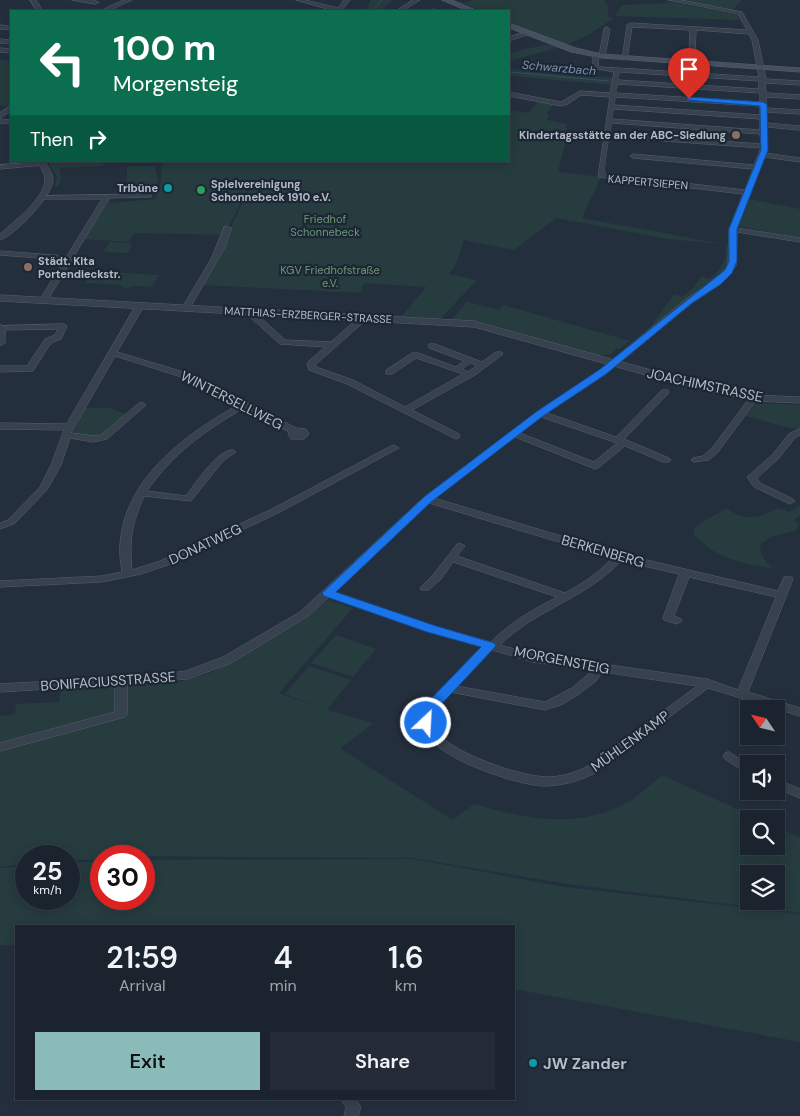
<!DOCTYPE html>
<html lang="en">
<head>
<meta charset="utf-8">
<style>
  body { margin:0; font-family:"DM Sans",sans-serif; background:#242b36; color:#f1f3f6; height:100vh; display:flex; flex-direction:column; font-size:19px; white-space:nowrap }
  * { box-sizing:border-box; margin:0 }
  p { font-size:16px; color:#a0a4aa }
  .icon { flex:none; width:28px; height:28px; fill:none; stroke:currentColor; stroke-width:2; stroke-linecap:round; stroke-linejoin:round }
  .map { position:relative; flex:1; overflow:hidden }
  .details { position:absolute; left:15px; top:925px; width:500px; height:175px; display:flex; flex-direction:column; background:#1b232e; border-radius:0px; box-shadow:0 2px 12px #0003,0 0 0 1px #39404a }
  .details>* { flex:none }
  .guide { position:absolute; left:10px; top:10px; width:500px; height:152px; border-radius:0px; box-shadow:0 2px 12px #0003,0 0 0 1px #39404a; background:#0b6e4f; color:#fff; overflow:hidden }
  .needle { width:32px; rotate:305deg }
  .fabs { position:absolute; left:740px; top:700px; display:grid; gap:10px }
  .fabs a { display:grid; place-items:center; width:45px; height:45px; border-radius:0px; background:#1b232e; box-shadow:0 2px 12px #0003,0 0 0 1px #39404a; font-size:25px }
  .speed { position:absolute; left:15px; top:845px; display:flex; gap:10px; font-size:25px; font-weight:700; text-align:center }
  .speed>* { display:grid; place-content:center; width:65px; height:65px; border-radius:50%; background:#1b232e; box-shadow:0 2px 12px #0003,0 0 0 1px #39404a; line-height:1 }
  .speed small { font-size:12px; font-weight:400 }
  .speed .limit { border:8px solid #d22; background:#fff; color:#111 }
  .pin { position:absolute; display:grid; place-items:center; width:42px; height:42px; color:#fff; margin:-51px -21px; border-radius:50% 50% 50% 0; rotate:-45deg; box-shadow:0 0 5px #0007 }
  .pin .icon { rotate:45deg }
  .me { position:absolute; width:55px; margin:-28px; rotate:25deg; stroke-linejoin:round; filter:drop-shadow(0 0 4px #0008) }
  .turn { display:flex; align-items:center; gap:18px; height:105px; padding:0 20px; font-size:22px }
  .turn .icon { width:65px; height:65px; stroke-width:2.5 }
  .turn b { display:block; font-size:35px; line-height:42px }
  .then { display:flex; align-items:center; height:48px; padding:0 20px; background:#0003; gap:10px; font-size:19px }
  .eta { display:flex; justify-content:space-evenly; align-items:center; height:85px; text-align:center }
  .eta b { font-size:30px; font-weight:600; line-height:35px }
  .button { display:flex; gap:10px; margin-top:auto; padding:10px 20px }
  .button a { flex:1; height:58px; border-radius:0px; background:#8bbbb9; color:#111; font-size:20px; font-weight:600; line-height:58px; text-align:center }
  .button a+a { background:#242b36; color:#f1f3f6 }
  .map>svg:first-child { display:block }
  .green { fill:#263c3f; fill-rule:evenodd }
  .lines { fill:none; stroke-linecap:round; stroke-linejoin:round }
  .stream { stroke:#394c67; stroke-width:1 }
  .minor-casing { stroke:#565f6c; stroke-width:1 }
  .tertiary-casing { stroke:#565f6c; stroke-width:1 }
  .secondary-casing { stroke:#565f6c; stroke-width:1 }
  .minor { fill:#38414e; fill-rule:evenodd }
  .tertiary { fill:#38414e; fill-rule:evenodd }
  .secondary { fill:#465061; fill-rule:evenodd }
  .route { fill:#1a73e8; stroke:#114b97 }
  .education-dot { fill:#8d6e63; stroke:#1d2633; stroke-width:2 }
  .culture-dot { fill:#0f9aa8; stroke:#1d2633; stroke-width:2 }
  .leisure-dot { fill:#2e9e5b; stroke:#1d2633; stroke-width:2 }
  .labels { text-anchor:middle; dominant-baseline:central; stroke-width:4.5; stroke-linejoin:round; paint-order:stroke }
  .far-poi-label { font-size:11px; font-weight:bold; fill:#b4bcc9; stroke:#1d2633; text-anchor:end }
  .far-street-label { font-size:11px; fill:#b4bcc9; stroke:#1d2633 }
  .far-park-label { font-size:11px; fill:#6b9a76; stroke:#1d2633 }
  .far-water-label { font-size:12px; font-style:italic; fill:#7c92b1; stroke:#1d2633 }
  .street-label { font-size:14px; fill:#b4bcc9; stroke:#1d2633 }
  .near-poi-label { font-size:16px; font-weight:bold; fill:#b4bcc9; stroke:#1d2633; text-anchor:start }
</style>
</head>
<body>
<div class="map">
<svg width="800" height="1116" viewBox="0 0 800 1116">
  <rect width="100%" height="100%" fill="#242f3e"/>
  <!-- green -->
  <g class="green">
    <polygon points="371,0 392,0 385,7 384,11 365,11"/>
    <polygon points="453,0 465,3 474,0 604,0 608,5 608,17 614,18 588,35 567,45 509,22 509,11 482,11"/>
    <polygon points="661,0 736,14 740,20 615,16 622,5 669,3"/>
    <polygon points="673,0 742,0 733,9 740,13"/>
    <polygon points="548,44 557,48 509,61 509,53"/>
    <polygon points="0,60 11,61 11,107 0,115 0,112 8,107 0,105"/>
    <polygon points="509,69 614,78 613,85 509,76"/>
    <path d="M538 101 554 104 546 114 549 115 547 120 567 124 566 131 569 132 567 141 565 143 558 172 601 177 582 218 729 245 732 261 723 277 642 339 674 294 682 297 691 290 702 276 709 279C721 270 729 259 725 244L668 239 556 218 514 250 464 240 455 266 449 274 477 280 440 319 401 317 426 287 364 283 361 293 204 285 232 230 231 227 250 187H248L225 235 139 233H134L130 241 127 242 84 239 108 199 111 198 110 203 155 199 157 196 154 195C163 188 161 176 161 166L165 161H509V110L529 113Z"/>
    <polygon points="47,161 102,161 104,163 102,166 60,168 61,180 58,186 55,187 57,177"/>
    <polygon points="127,166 155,166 158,180 155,192 148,195 127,195"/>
    <polygon points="749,199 800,209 800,238 739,226"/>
    <polygon points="110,242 132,243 128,253 103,252"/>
    <polygon points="91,271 159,275 152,287 135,286 124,289 122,285 85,283"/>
    <polygon points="467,302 499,310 504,305 630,341 619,349 617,348 612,354 599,356 482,322 451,320"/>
    <path d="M756 403 800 405V429C782 428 765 420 746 416Z"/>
    <path d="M85 408H111L128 415C104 436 105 439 73 433Z"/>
    <path d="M800 505V515L794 520 799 525 796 531 773 536 761 544C758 555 766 562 774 569 739 562 720 561 693 534L696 526 727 508C744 522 760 518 778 508L789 512Z"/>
    <path d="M328 600 353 608 279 693 322 709 285 694 309 666 351 680 327 710 374 723 341 748 344 751 453 820 474 804C525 819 579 830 628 802 640 795 651 784 662 775L759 819H749V846H776V827L800 837V913L567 884 413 858 101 856V859L69 861V856H26V864L0 867V716L15 714 16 704 59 702 61 690 181 682 212 672 309 615ZM749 874H776V901H749Z"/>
    <polygon points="336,635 376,649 353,677 311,663"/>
    <polygon points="414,859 565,887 800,914 800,1042 514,989 514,926 16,926 16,946 0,945 0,868 26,866 26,899 69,899 69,863 101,861 101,899 144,899 144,860"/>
  </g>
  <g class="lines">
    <!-- stream -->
    <g class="stream">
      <polyline points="373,11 381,0"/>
      <polyline points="509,72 608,81"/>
    </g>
    <defs>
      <g id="minor">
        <polygon points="30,0 36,0 43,11 37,11"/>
        <polygon points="72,0 92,0 99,2 96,4"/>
        <polygon points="296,0 305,0 338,8 344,0 350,0 341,11 335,11"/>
        <polygon points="413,0 420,0 402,11 396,11"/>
        <path d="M669 0H680L742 12 758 40 766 79 800 81V85L765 83 766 93 800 95V99L766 97V108L800 110V114L766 112 767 123 800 126V130L767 127V148L765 153 800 158V162L764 157 737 228 800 238V242L737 232 736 266 721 284 692 303 606 374 547 413 616 437 662 390H668L669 392 668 394 624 439 669 458 671 460 669 462H663L625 446 598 468 595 469 515 437 434 498 621 554 778 591 784 577H792L793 579 748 692 800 708V716L708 688 595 773C580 781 561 786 544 786 515 785 432 757 422 728 419 719 421 713 425 706L482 647 428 631 329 597 308 616 231 663 188 679 127 684V714L125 717 0 751V743L115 712V685L0 692V684L157 675 186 671 223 657 300 612 424 497 537 412 600 370 686 299 715 280 728 266 729 229 743 194 598 177 610 97 581 95 568 104 561 106 509 96V92L561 102 580 91 610 93 614 72 593 68V55L596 53 599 55 598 66 602 67 759 77 752 40 749 34 696 30 695 54 699 59V63L696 65 693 63V59L689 54 690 30 632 27 627 59 622 60 627 25 630 23 747 30 738 14ZM620 72 759 81V89L618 80ZM618 84 760 93V102L616 93ZM616 97 760 106V115L614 105ZM614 109 760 119V130L612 119ZM612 123 760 134 761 144 610 133ZM609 137 761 148 754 165 633 154 630 156 633 158 753 169 745 190 604 174ZM541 417 617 443 594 462 520 433ZM429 503 612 558C599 573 583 583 565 593L457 556 465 546 460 543 457 544 433 575 420 588 421 590H429L441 579 453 562 557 597C533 610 510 622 491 642L436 627 334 592ZM621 561 679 574 663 618 664 620 677 624 682 621 681 619 674 616 689 577 776 597 738 690 707 679 533 654 500 645C536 609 587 598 621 561ZM492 650 533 662 593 670 572 688 545 702 456 686ZM603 672 697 686 593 763C580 771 566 776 550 777 524 778 444 752 433 726 432 723 432 718 432 715L450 692 545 710 563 704 579 694 595 682Z"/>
        <polygon points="434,9 437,11 430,11 431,10"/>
        <polygon points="0,25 11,26 11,30 0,29"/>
        <polygon points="607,27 610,29 605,56 602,58 599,56 604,29"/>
        <polygon points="527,32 532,33 509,41 509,37"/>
        <polygon points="0,39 11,40 11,44 0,43"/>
        <polygon points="0,48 11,49 11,53 0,52"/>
        <polygon points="11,106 11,111 0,118 0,113"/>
        <polygon points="0,119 11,120 11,124 0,123"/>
        <polygon points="42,162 44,163 44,165 0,169 0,165"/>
        <polygon points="149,194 152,196 151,197 109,198 46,303 43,303 39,301 64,260 0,255 0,251 67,256 102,199 43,199 41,198 41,196"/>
        <polygon points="225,226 232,228 224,249 190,308 186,310 183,310 182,308 211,259"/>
        <path d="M137 304H143L144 306 117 352 197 376 296 428 306 429 309 434 304 439H291L288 434 289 432 244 408C206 430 172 454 147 491L186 496C195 484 218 448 234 450L236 452 223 461 191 501 144 496C132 525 129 538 132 570L160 561 272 509 391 446 394 445 399 448 278 513 168 565 141 574 102 582 0 587V581L102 576 122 572C121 563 119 554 120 545 124 479 184 435 238 405L191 380 115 356 71 433 93 436 101 435 139 403 142 402 146 405 107 439 93 442 70 438 61 465 47 490 14 524 0 529V523L8 520 40 487 51 465 64 430 0 429V423L66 424Z"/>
        <path d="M250 309H256L258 315 285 340 331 342 360 316H366V320L315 365 316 367 353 380 405 407 463 374 416 358 392 374H386V370L412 353H418L456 367 464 361 429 348V344H435L482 362 496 352H502L503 354 475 375 412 410 459 434 460 436 459 438 456 439 347 384 309 370 307 364 308 362 325 347 280 344 251 318 249 311ZM471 363 477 366 467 372 463 369Z"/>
        <polygon points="63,324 67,326 61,339 51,343 33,371 0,372 0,366 27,366 45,339 55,335 58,329 1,330 0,326"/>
        <polygon points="754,395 758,398 718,452 709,460 693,462 691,460 693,458 703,456 712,448 751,396"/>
        <polygon points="800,429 800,435 795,438 778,459 757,478 760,483 793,499 795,501 790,504 754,487 747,477 772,455 789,434"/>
        <polygon points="729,752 749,765 749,775 725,759 723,756 725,753"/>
        <polygon points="776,779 800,789 800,798 776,788"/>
        <polygon points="341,1099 356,1099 361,1107 358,1116 344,1116 346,1108"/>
      </g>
      <g id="tertiary">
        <polygon points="124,0 132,0 108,11 100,11"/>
        <path d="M37 161H45C47 167 53 173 53 179 53 196 15 235 0 240V234C13 222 45 199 45 179 45 173 40 167 37 161Z"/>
        <polygon points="0,295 474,321 687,380 754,395 800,397 800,403 754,401 685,386 474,327 0,301"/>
        <polygon points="0,324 5,327 5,343 0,346"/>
      </g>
      <g id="secondary">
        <polygon points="442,0 452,0 478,11 468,11"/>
        <polygon points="509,23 576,48 602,54 800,68 800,72 602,58 571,52 509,28"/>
      </g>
    </defs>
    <!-- minor casing -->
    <use href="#minor" class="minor-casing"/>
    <!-- tertiary casing -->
    <use href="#tertiary" class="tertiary-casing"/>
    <!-- secondary casing -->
    <use href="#secondary" class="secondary-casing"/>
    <!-- minor -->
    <use href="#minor" class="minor"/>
    <!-- tertiary -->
    <use href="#tertiary" class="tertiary"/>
    <!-- secondary -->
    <use href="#secondary" class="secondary"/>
  </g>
  <!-- route -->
  <polygon class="route" points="689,97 763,102 767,104 768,150 737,229 737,261 732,273 721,284 692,303 606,374 543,416 431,502 336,592 436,626 494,643 496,645 494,648 436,710 431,726 421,726 420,723 425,705 481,647 427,632 324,596 322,593 424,497 536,412 599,370 725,270 729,261 729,229 761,150 760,106 686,100"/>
  <!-- markers -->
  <g class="education-dot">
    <circle cx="736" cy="135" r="5"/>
    <circle cx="28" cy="267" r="5"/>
  </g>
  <g class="culture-dot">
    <circle cx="168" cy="188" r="5"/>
    <circle cx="533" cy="1063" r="5"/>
  </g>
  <circle class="leisure-dot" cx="201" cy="190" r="5"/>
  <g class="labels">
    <!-- far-poi labels -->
    <g class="far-poi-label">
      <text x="726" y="135">Kindertagsstätte an der ABC-Siedlung</text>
      <text x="211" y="184" text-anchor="start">Spielvereinigung<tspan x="211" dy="13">Schonnebeck 1910 e.V.</tspan></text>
      <text x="158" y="188">Tribüne</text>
      <text x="38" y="261" text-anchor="start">Städt. Kita<tspan x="38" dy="13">Portendieckstr.</tspan></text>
    </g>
    <!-- far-street labels -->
    <g class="far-street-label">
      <text transform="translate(648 182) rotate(5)">KAPPERTSIEPEN</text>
      <text transform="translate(308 315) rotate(3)">MATTHIAS-ERZBERGER-STRASSE</text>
    </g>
    <!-- far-park labels -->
    <g class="far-park-label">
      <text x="325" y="219">Friedhof<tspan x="325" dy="13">Schonnebeck</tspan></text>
      <text x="330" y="270">KGV Friedhofstraße<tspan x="330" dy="13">e.V.</tspan></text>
    </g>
    <!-- far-water labels -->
    <g class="far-water-label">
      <text transform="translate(559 68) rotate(5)">Schwarzbach</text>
    </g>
    <!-- street labels -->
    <g class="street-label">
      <text transform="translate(705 385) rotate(12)">JOACHIMSTRASSE</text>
      <text transform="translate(232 400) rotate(27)">WINTERSELLWEG</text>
      <text transform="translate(205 544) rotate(-25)">DONATWEG</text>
      <text transform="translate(603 551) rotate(16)">BERKENBERG</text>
      <text transform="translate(562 660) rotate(11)">MORGENSTEIG</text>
      <text transform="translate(108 681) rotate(-4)">BONIFACIUSSTRASSE</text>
      <text transform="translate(630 741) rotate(-36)">MÜHLENKAMP</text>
    </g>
    <!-- near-poi labels -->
    <g class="near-poi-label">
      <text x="543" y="1063">JW Zander</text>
    </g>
  </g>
</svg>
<div class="fabs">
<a><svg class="needle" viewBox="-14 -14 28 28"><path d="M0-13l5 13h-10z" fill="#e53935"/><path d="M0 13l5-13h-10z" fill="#a0a4aa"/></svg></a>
<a><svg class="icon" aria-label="sound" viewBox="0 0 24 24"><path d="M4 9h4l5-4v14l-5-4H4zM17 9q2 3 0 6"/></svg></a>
<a><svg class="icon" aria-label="search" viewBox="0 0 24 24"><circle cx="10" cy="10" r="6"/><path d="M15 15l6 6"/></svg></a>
<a><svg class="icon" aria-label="layers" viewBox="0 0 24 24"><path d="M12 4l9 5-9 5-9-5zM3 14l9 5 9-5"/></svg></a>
</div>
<div class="speed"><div>25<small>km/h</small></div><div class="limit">30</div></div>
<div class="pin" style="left:689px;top:99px;background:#d93025"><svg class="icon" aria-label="arrive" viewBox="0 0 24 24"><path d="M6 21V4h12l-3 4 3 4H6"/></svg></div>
<svg class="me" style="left:426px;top:723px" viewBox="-20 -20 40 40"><circle r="17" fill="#1a73e8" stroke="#fff" stroke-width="3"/><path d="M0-11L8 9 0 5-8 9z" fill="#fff"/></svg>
<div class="guide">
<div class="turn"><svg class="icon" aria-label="left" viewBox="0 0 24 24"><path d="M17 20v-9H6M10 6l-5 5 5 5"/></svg><div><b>100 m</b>Morgensteig</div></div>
<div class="then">Then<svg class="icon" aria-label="right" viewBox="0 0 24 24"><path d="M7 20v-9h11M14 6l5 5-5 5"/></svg></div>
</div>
<section class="details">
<div class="eta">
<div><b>21:59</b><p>Arrival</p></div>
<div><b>4</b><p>min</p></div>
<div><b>1.6</b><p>km</p></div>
</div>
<div class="button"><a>Exit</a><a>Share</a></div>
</section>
</div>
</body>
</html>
